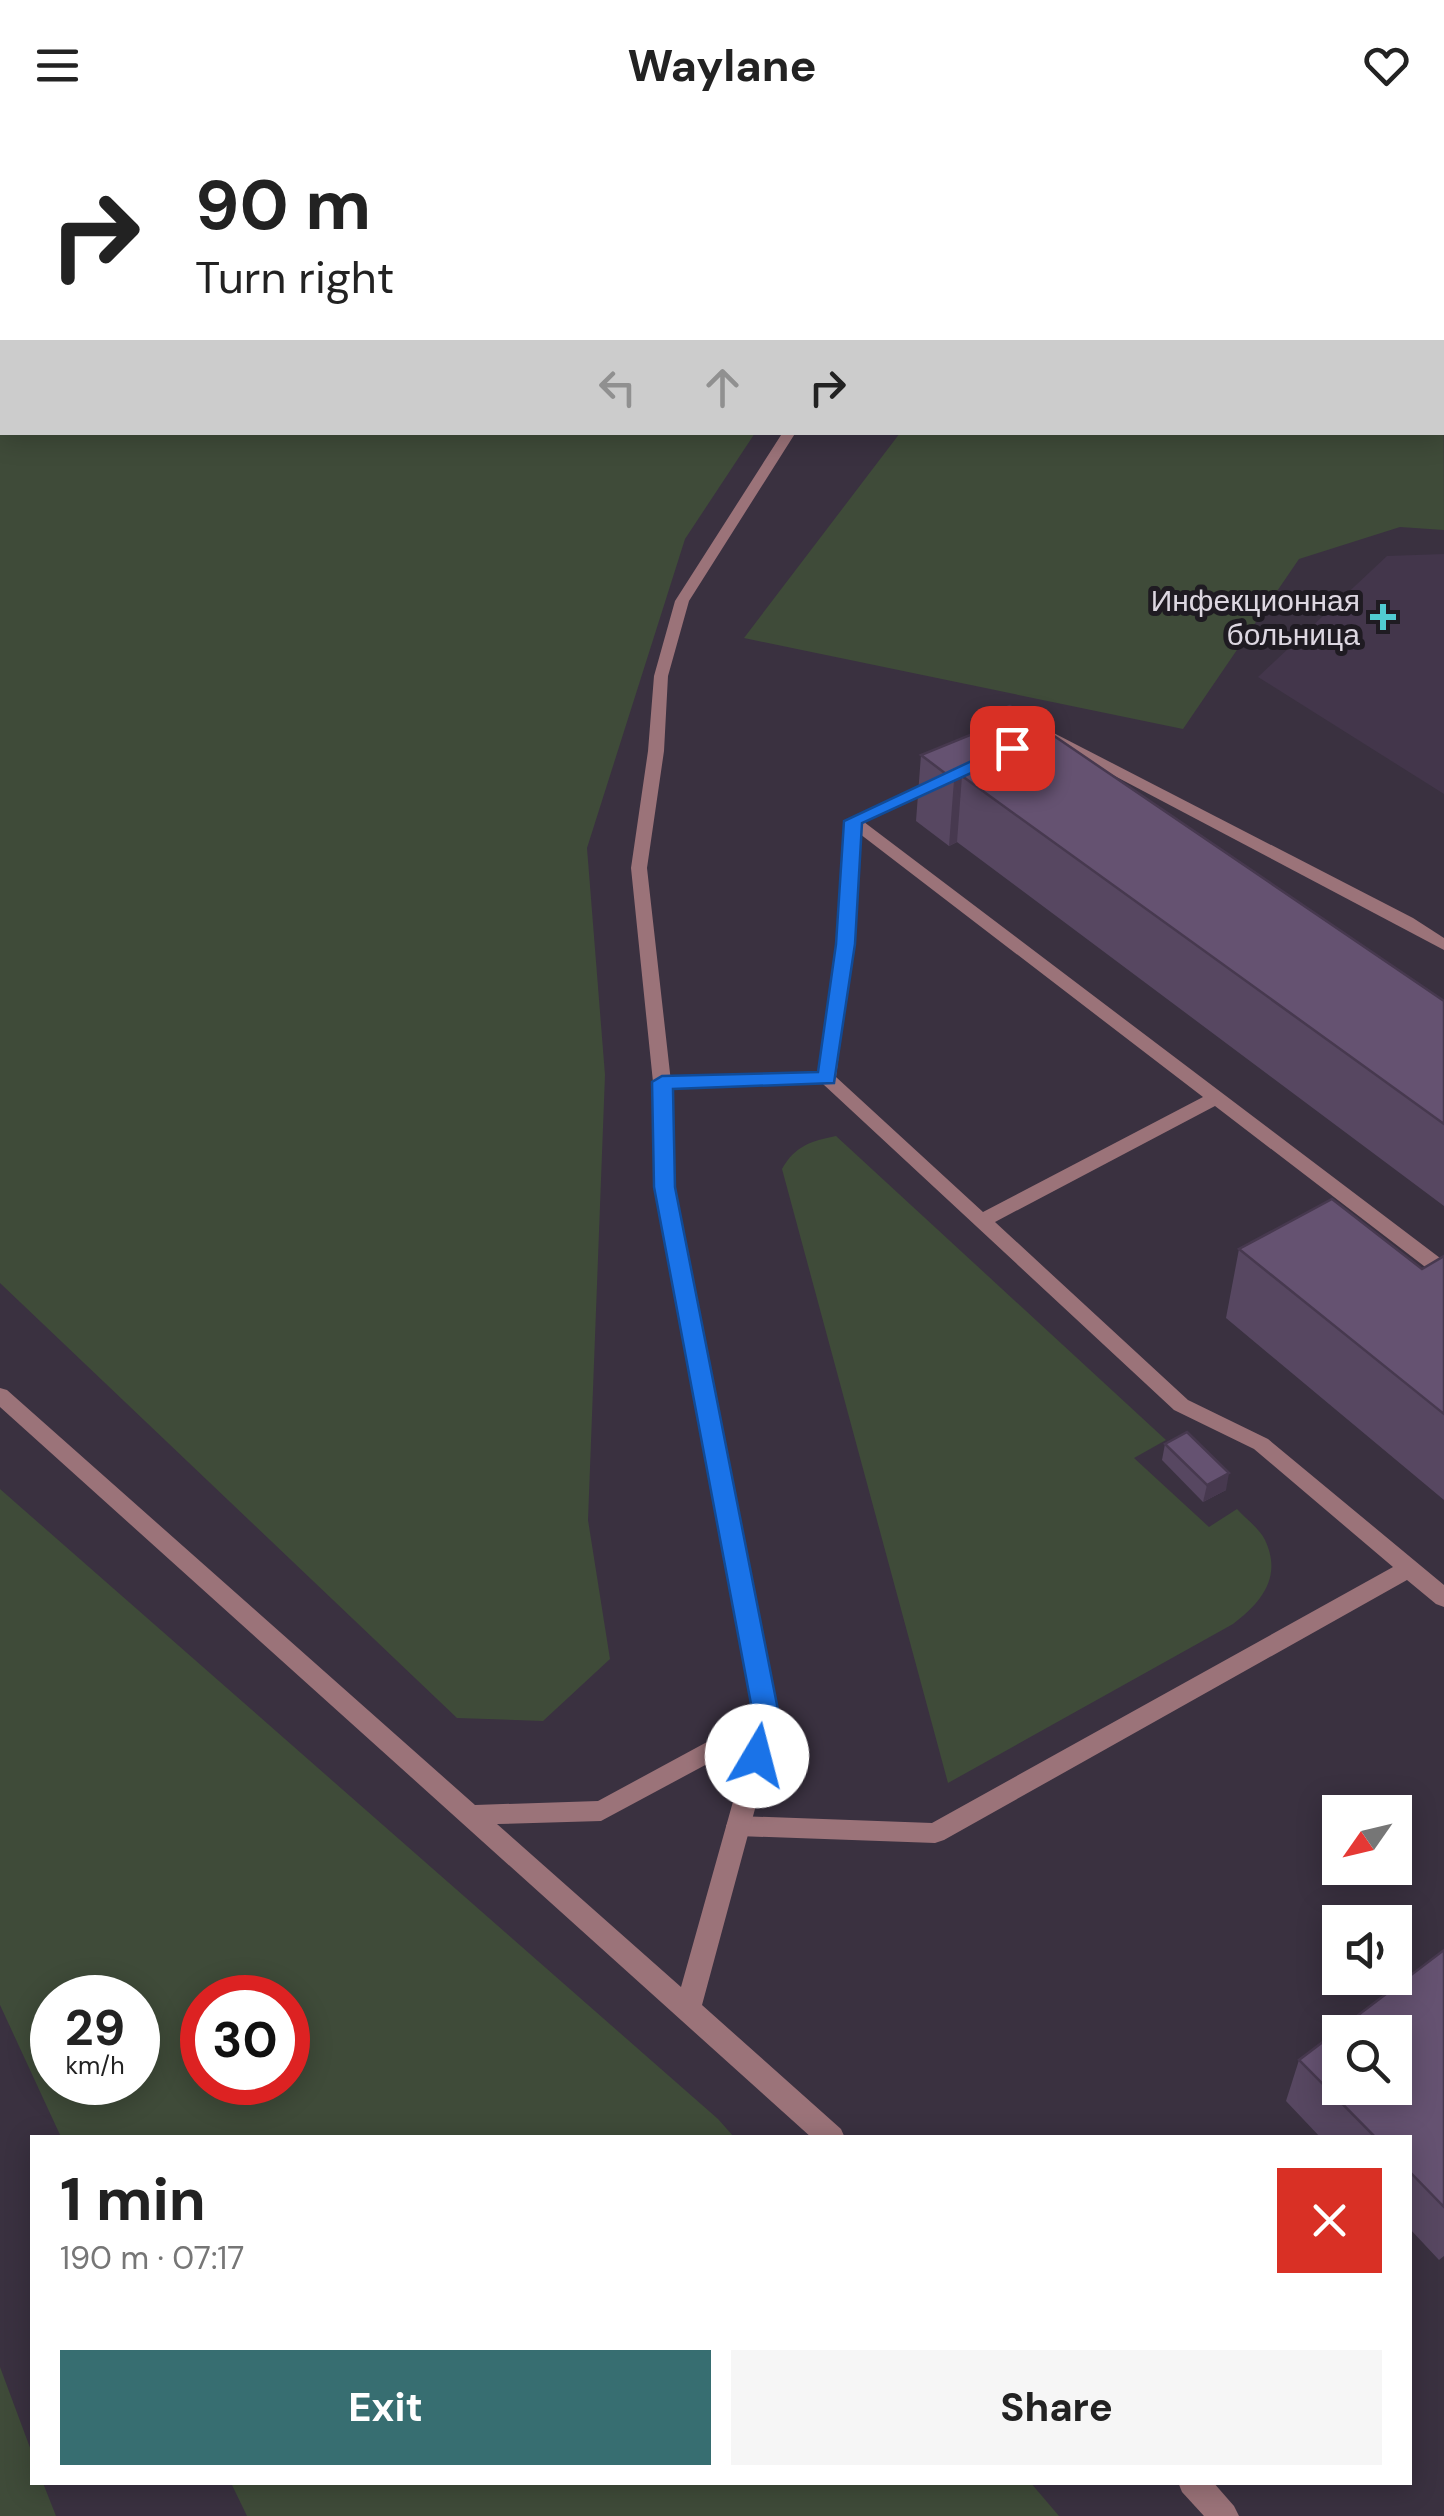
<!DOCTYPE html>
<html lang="en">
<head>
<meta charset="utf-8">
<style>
  body { margin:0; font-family:"DM Sans",sans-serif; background:#f6f6f6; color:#222; height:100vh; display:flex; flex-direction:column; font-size:38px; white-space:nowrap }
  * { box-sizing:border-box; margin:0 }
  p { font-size:32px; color:#767676 }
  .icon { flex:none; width:55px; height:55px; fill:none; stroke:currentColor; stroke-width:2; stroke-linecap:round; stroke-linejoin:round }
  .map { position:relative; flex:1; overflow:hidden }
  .drawer { position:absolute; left:30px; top:2005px; width:1382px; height:350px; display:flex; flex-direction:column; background:#fff; border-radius:0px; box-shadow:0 5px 25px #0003 }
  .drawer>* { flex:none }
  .guide { position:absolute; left:0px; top:0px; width:1445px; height:305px; box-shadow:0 5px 25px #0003; background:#fff; color:#222; overflow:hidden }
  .needle { width:65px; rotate:236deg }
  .tools { position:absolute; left:1322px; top:1665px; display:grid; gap:20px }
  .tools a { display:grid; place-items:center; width:90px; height:90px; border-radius:0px; background:#fff; box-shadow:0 5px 25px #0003; font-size:50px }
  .speed { position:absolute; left:30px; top:1845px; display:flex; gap:20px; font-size:50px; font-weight:700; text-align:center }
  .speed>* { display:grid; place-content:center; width:130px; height:130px; border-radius:50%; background:#fff; box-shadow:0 5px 25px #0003; line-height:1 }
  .speed small { font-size:25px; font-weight:400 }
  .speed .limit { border:15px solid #d22; background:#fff; color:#111 }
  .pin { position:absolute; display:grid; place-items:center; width:85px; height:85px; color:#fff; margin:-42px; border-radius:20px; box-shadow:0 5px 15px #0006 }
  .me { position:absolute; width:110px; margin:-55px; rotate:8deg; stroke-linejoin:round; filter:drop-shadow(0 0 8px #0008) }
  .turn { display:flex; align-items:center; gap:35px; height:210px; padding:0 30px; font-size:45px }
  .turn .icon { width:130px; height:130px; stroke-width:2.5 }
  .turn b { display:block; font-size:70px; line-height:85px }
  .lanes { display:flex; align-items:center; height:95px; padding:0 30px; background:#0003; justify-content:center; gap:50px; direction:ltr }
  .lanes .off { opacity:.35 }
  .round { display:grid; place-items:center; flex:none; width:105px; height:105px; border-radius:0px; background:#f6f6f6 }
  .summary { display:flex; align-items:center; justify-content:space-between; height:170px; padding:0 30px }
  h1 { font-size:60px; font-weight:700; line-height:75px }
  .action { display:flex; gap:20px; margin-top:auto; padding:20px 30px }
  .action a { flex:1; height:115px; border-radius:0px; background:#376e71; color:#fff; font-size:40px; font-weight:700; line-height:115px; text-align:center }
  .action a+a { background:#f6f6f6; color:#222 }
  header { display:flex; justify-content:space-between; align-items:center; height:130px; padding:0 30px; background:#fff; font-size:45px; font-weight:700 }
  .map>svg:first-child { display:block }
  .built { fill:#43364b }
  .green { fill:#3f4b39; fill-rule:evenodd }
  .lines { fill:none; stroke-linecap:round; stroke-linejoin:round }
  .lane { fill:#9b7379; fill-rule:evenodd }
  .street { fill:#9b7379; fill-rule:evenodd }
  .wall { fill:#574761 }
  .shaded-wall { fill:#47394f }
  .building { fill:#655271; stroke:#47394f; stroke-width:2.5; fill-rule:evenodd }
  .route { fill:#1a73e8; stroke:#114b97; stroke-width:2.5 }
  .poi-dot { fill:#51ccd1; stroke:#1f1b22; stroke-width:4 }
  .labels { text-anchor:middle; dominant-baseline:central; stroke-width:10; stroke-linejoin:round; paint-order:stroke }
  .far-poi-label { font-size:30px; fill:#ddd7e1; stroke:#1f1b22; text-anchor:end }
</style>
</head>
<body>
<header><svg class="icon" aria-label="menu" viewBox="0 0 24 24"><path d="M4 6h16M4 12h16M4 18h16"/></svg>Waylane<svg class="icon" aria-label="heart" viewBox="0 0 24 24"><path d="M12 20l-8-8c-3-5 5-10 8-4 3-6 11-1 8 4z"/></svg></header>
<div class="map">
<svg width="1444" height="2386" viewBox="0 0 1444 2386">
  <rect width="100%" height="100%" fill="#3a3140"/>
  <!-- built -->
  <polygon class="built" points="1444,424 1444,664 1258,547 1387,426"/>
  <!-- green -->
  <g class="green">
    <polygon points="0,0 715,0 2,2 2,302 755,303 685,409 587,718 605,945 588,1390 610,1529 543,1591 457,1588 0,1153"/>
    <polygon points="1443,96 1444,400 1400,397 1299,429 1183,599 744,508 900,303 1442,302"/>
    <path d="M836 1006 1166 1310 1134 1328 1209 1397 1237 1379C1245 1388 1260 1399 1265 1410 1283 1448 1260 1473 1233 1494L948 1653 782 1039C795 1016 811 1011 836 1006Z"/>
    <path d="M0 1359 718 1989 734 2007H61L0 1875ZM52 1868H138V1952H52ZM202 1868H288V1952H202Z"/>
    <polygon points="0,2237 32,2323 32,2352 43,2353 56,2386 0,2386"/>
    <polygon points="1030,2352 1059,2386 247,2386 231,2353"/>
  </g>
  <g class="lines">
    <!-- lane -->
    <g class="lane">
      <polygon points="1442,296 1444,304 1437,303 1442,302"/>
      <polygon points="1044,598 1413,788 1444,808 1444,820 1039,606 1039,600"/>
      <path d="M940 646 946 648V654L864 692 1444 1131V1148L1437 1146 1215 976 995 1092 1188 1270 1268 1309 1444 1455V1477L1436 1474 1407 1450 944 1710 935 1713 738 1706 730 1703 726 1696 730 1689 738 1686 932 1693 1393 1437 1254 1319 1174 1280 823 954 662 958 653 952 662 946 819 942 837 814 845 691ZM860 704 1203 967 983 1082 836 947 853 814Z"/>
    </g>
    <!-- street -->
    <g class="street">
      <path d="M783 302H796L689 471 668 546 664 621 647 738 671 952 674 1057 779 1590 702 1875 841 1999 845 2008H812L0 1277V1258L7 1260 475 1675 598 1671 755 1586 656 1057 653 952 631 738 648 621 654 546 675 471ZM750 1611 681 1857 497 1694 601 1691Z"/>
      <polygon points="1178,2352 1213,2352 1234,2376 1239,2386 1204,2386 1182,2362"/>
    </g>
  </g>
  <!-- wall -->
  <g class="wall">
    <polygon points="816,0 875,0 873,2 835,2"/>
    <polygon points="1267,0 1444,0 1444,42 1442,42 1442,2 1267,2"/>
    <polygon points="974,591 1444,871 1444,1076 957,712 949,716 916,691 921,625 972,605"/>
    <polygon points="1239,1119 1422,1139 1444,1126 1444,1370 1226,1188"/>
    <polygon points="1165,1314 1226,1360 1203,1372 1162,1330"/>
    <polygon points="1444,1820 1444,2126 1439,2130 1410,2099 1410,2008 1321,2008 1286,1971 1299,1930"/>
  </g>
  <!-- shaded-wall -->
  <g class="shaded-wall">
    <polygon points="962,646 957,712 949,716 954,650"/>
    <polygon points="1229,1343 1226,1360 1203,1372 1207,1355"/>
  </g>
  <!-- building -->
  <g class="building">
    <polygon points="1378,0 1444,0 1444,6 1442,6 1442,2 1377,2"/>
    <polygon points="1010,576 1444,871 1444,994 962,646 954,650 921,625 985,599 974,591"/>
    <polygon points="1332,1069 1422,1139 1444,1126 1444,1284 1239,1119"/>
    <polygon points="1187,1302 1229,1343 1207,1355 1165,1314"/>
    <path d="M1444 1820V2077L1410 2042V2008H1376L1299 1930ZM1340 1902H1395V1958H1340Z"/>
  </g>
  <!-- route -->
  <polygon class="route" points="1012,612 1019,614 1019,621 862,693 855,814 834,953 673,959 675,1057 780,1590 767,1633 757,1637 748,1633 744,1626 754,1590 654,1057 652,952 662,946 818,942 836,814 844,691"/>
  <!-- markers -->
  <path class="poi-dot" d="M1378 472h10v10h10v10h-10v10h-10v-10h-10v-10h10z"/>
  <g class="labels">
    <!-- far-poi labels -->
    <g class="far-poi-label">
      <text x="1360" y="470">Инфекционная<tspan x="1360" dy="34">больница</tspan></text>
    </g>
  </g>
</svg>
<div class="tools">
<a><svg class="needle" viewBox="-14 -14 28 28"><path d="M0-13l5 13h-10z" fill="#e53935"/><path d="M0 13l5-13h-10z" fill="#767676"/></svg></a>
<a><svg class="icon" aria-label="sound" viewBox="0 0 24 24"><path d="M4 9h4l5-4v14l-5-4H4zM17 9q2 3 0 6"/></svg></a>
<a><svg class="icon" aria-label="search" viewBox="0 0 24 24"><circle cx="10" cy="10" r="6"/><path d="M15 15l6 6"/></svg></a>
</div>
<div class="speed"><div>29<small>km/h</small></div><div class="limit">30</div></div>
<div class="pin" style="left:1012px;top:618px;background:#d93025"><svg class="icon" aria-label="arrive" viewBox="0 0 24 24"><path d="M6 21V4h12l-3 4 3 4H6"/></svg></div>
<svg class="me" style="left:757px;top:1626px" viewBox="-20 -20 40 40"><circle r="19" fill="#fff"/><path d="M0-13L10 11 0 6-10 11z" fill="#1a73e8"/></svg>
<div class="guide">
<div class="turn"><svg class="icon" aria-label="right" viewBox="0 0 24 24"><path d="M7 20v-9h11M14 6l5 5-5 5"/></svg><div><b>90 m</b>Turn right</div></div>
<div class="lanes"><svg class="icon off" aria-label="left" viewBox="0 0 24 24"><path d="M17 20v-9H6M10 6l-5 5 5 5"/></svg><svg class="icon off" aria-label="ahead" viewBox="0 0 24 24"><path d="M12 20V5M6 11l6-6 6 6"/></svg><svg class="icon" aria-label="right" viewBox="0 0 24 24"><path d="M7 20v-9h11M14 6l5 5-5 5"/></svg></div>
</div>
<section class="drawer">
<div class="summary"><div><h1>1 min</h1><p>190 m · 07:17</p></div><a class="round" style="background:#d93025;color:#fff"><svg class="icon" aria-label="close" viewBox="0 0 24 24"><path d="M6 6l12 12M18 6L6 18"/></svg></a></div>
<div class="action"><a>Exit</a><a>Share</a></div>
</section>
</div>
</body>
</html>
